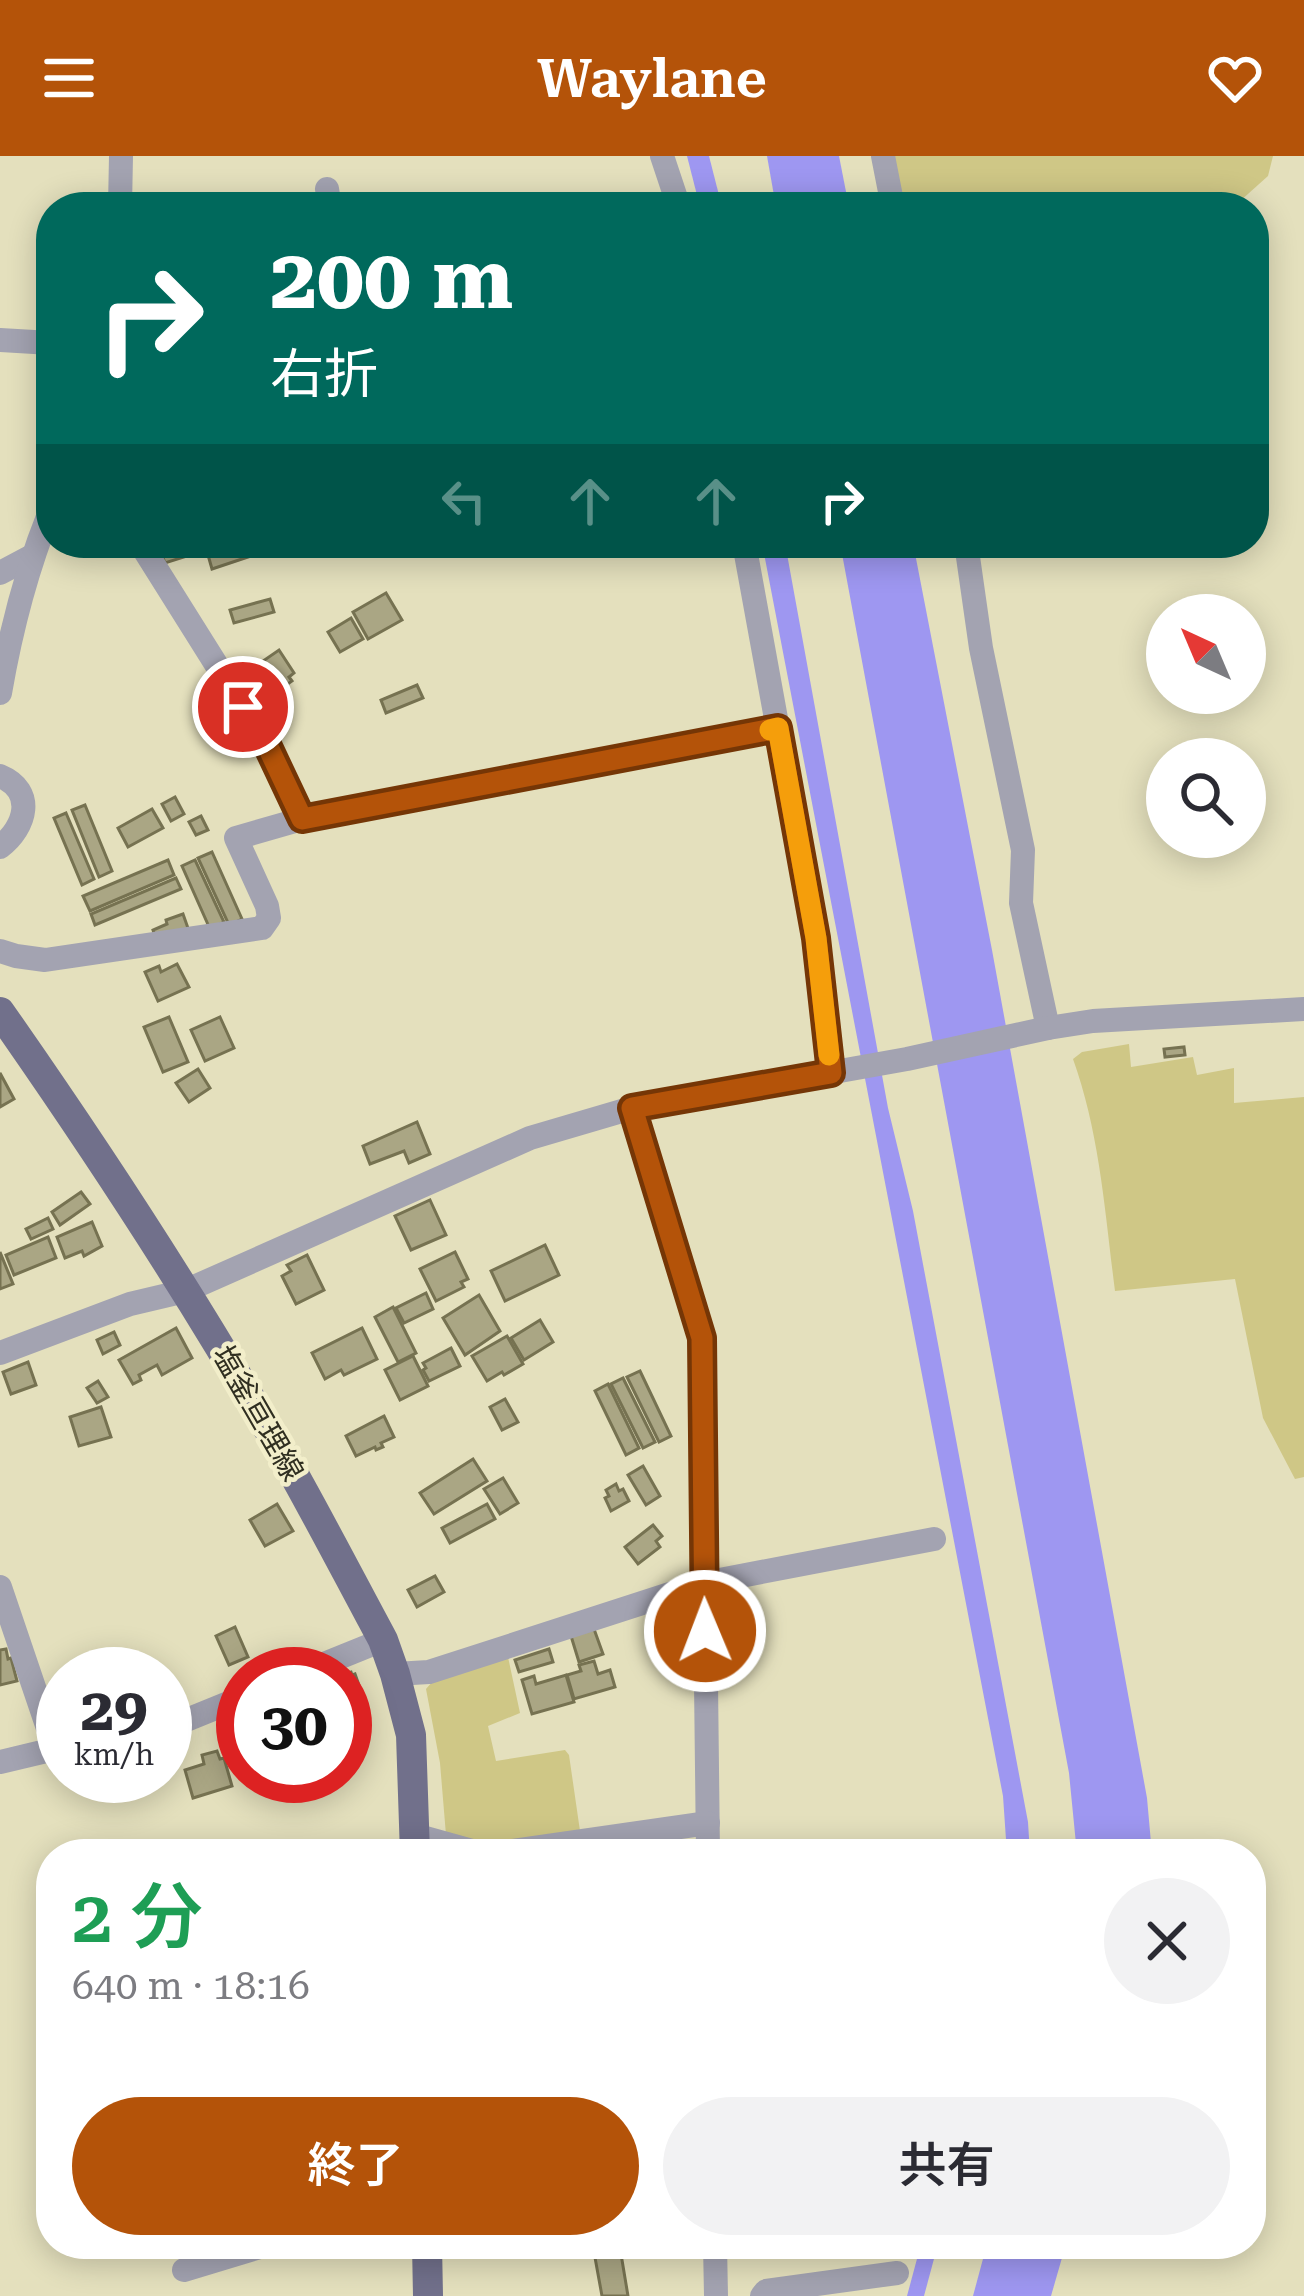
<!DOCTYPE html>
<html lang="ja">
<head>
<meta charset="utf-8">
<style>
  body { margin:0; font-family:"Roboto Serif","Noto Sans JP",serif; background:#f2f2f3; color:#2b2b33; height:100vh; display:flex; flex-direction:column; font-size:45px; white-space:nowrap }
  * { box-sizing:border-box; margin:0 }
  p { font-size:39px; color:#7c7c81 }
  .icon { flex:none; width:66px; height:66px; fill:none; stroke:currentColor; stroke-width:2; stroke-linecap:round; stroke-linejoin:round }
  .map { position:relative; flex:1; overflow:hidden }
  .side { position:absolute; left:36px; top:1683px; width:1230px; height:420px; display:flex; flex-direction:column; background:#fff; border-radius:48px; box-shadow:0 6px 30px #0003 }
  .side>* { flex:none }
  .banner { position:absolute; left:36px; top:36px; width:1233px; height:366px; border-radius:48px; box-shadow:0 6px 30px #0003; background:#00695c; color:#fff; overflow:hidden }
  .needle { width:78px; rotate:316deg }
  .tools { position:absolute; left:1146px; top:438px; display:grid; gap:24px }
  .tools a { display:grid; place-items:center; width:120px; height:120px; border-radius:50%; background:#fff; box-shadow:0 6px 30px #0003; font-size:60px }
  .speed { position:absolute; left:36px; top:1491px; display:flex; gap:24px; font-size:60px; font-weight:700; text-align:center }
  .speed>* { display:grid; place-content:center; width:156px; height:156px; border-radius:50%; background:#fff; box-shadow:0 6px 30px #0003; line-height:1 }
  .speed small { font-size:30px; font-weight:400 }
  .speed .limit { border:18px solid #d22; background:#fff; color:#111 }
  .pin { position:absolute; display:grid; place-items:center; width:102px; height:102px; color:#fff; margin:-51px; border:6px solid #fff; border-radius:50%; box-shadow:0 3px 12px #0007 }
  .me { position:absolute; width:132px; margin:-66px; rotate:359deg; stroke-linejoin:round; filter:drop-shadow(0 0 9px #0008) }
  .turn { display:flex; align-items:center; gap:42px; height:252px; padding:0 36px; font-size:54px }
  .turn .icon { width:156px; height:156px; stroke-width:2.5 }
  .turn b { display:block; font-size:84px; line-height:102px }
  .lanes { display:flex; align-items:center; height:114px; padding:0 36px; background:#0003; justify-content:center; gap:60px; direction:ltr }
  .lanes .off { opacity:.35 }
  .round { display:grid; place-items:center; flex:none; width:126px; height:126px; border-radius:63px; background:#f2f2f3 }
  .headline { display:flex; align-items:center; justify-content:space-between; height:204px; padding:0 36px }
  h1 { font-size:72px; font-weight:600; line-height:90px; color:#1e9e55 }
  .action { display:flex; gap:24px; margin-top:auto; padding:24px 36px }
  .action a { flex:1; height:138px; border-radius:72px; background:#b45309; color:#fff; font-size:48px; font-weight:600; line-height:138px; text-align:center }
  .action a+a { background:#f2f2f3; color:#2b2b33 }
  header { display:flex; justify-content:space-between; align-items:center; height:156px; padding:0 36px; background:#b45309; color:#fff; font-size:54px; font-weight:600 }
  .map>svg:first-child { display:block }
  .green { fill:#cfc786 }
  .water { fill:#9e97f1 }
  .building { fill:#aaa684; stroke:#767251; stroke-width:3 }
  .lines { fill:none; stroke-linecap:round; stroke-linejoin:round }
  .minor { stroke:#a3a3b1; stroke-width:24 }
  .major { stroke:#71708b; stroke-width:30 }
  .route-casing { stroke:#753606; stroke-width:30 }
  .route { stroke:#b45309; stroke-width:21 }
  .slow { stroke:#f59e0b; stroke-width:21 }
  .labels { text-anchor:middle; dominant-baseline:central; stroke-width:9; stroke-linejoin:round; paint-order:stroke }
  .street-label { font-size:30px; fill:#302f21; stroke:#f2eeca }
</style>
</head>
<body>
<header><svg class="icon" aria-label="menu" viewBox="0 0 24 24"><path d="M4 6h16M4 12h16M4 18h16"/></svg>Waylane<svg class="icon" aria-label="heart" viewBox="0 0 24 24"><path d="M12 20l-8-8c-3-5 5-10 8-4 3-6 11-1 8 4z"/></svg></header>
<div class="map">
<svg width="1304" height="2140" viewBox="0 0 1304 2140">
  <rect width="100%" height="100%" fill="#e4e0bd"/>
  <!-- green -->
  <g class="green">
    <polygon points="891,0 1273,0 1268,20 1239,46 1225,51 902,51"/>
    <path d="M1129 888 1131 911 1193 901 1197 919 1234 912V947L1304 941V1321L1295 1323 1263 1262 1235 1123 1115 1135C1105 1058 1100 978 1073 903L1082 896Z"/>
    <polygon points="508,1501 520,1557 488,1570 496,1605 565,1594 569,1599 580,1675 499,1693 446,1679 440,1607 426,1533 432,1526"/>
  </g>
  <!-- water -->
  <g class="water">
    <polygon points="687,0 709,0 722,51 700,51"/>
    <polygon points="767,0 839,0 849,51 776,51"/>
    <polygon points="762,387 785,387 888,952 913,1055 1028,1666 1030,1698 1007,1698 1003,1640"/>
    <polygon points="840,387 913,387 992,794 1147,1642 1152,1698 1077,1698 1069,1617"/>
    <polygon points="921,2088 938,2088 924,2140 907,2140"/>
    <polygon points="987,2088 1066,2088 1051,2140 973,2140"/>
  </g>
  <!-- building -->
  <g class="building">
    <polygon points="182,387 228,387 165,407 160,394"/>
    <polygon points="246,387 250,387 254,399 212,413 208,399"/>
    <polygon points="386,437 402,464 368,483 353,456"/>
    <polygon points="270,443 274,456 234,467 230,454"/>
    <polygon points="351,462 363,483 340,496 328,476"/>
    <polygon points="279,494 294,517 289,521 292,525 265,544 263,541 252,545 237,523"/>
    <polygon points="417,529 423,542 386,557 381,544"/>
    <polygon points="175,641 184,658 171,665 162,648"/>
    <polygon points="85,649 112,715 99,721 72,654"/>
    <polygon points="152,653 163,672 128,691 118,672"/>
    <polygon points="66,657 94,723 82,729 54,662"/>
    <polygon points="201,660 208,674 196,679 189,666"/>
    <polygon points="212,696 242,763 229,769 198,702"/>
    <polygon points="168,704 174,719 90,755 83,740"/>
    <polygon points="195,704 224,766 210,773 182,710"/>
    <polygon points="176,722 181,733 95,769 91,758"/>
    <polygon points="183,758 189,775 155,780 153,774 167,768 166,764"/>
    <polygon points="177,808 189,831 158,845 145,816 159,810 161,816"/>
    <polygon points="169,861 188,906 163,916 144,871"/>
    <polygon points="220,861 234,892 205,905 191,874"/>
    <polygon points="1184,891 1185,899 1165,901 1164,893"/>
    <polygon points="198,913 210,932 189,946 176,927"/>
    <polygon points="0,917 14,943 0,951"/>
    <polygon points="417,966 430,998 409,1007 404,995 370,1008 363,990"/>
    <polygon points="81,1036 90,1048 60,1069 52,1056"/>
    <polygon points="430,1044 446,1079 411,1094 395,1060"/>
    <polygon points="48,1062 53,1073 31,1083 26,1073"/>
    <polygon points="92,1066 102,1090 84,1100 82,1095 65,1102 57,1081"/>
    <polygon points="48,1081 56,1102 14,1119 6,1099"/>
    <polygon points="545,1089 559,1119 505,1145 491,1115"/>
    <polygon points="0,1096 13,1128 0,1133"/>
    <polygon points="455,1096 468,1123 461,1126 464,1131 436,1145 420,1113"/>
    <polygon points="307,1099 324,1134 296,1148 282,1120 291,1115 287,1109"/>
    <polygon points="426,1137 433,1153 404,1167 396,1152"/>
    <polygon points="479,1139 500,1175 465,1199 443,1162"/>
    <polygon points="393,1151 416,1197 398,1206 375,1161"/>
    <polygon points="540,1164 553,1186 524,1204 511,1182"/>
    <polygon points="176,1172 192,1202 162,1219 157,1209 139,1219 141,1224 133,1228 119,1204"/>
    <polygon points="362,1172 377,1203 344,1219 341,1214 325,1223 312,1197"/>
    <polygon points="114,1176 120,1189 103,1198 97,1184"/>
    <polygon points="507,1180 523,1208 504,1219 502,1216 487,1225 472,1200"/>
    <polygon points="451,1192 460,1210 429,1225 423,1214 426,1212 423,1207"/>
    <polygon points="413,1200 428,1230 400,1244 385,1214"/>
    <polygon points="28,1206 36,1229 11,1238 3,1216"/>
    <polygon points="640,1215 671,1280 659,1286 627,1221"/>
    <polygon points="623,1222 655,1286 643,1292 611,1228"/>
    <polygon points="98,1225 108,1241 97,1247 87,1232"/>
    <polygon points="608,1228 639,1292 626,1299 595,1235"/>
    <polygon points="505,1243 518,1266 502,1274 490,1251"/>
    <polygon points="101,1251 111,1281 79,1290 70,1261"/>
    <polygon points="384,1260 394,1281 381,1287 383,1291 376,1294 375,1291 356,1300 346,1280"/>
    <polygon points="473,1303 487,1325 434,1358 420,1337"/>
    <polygon points="643,1310 660,1340 646,1349 628,1319"/>
    <polygon points="503,1322 518,1347 500,1358 484,1333"/>
    <polygon points="616,1328 619,1335 623,1333 629,1345 611,1355 605,1342 609,1340 606,1334"/>
    <polygon points="277,1348 293,1375 265,1390 250,1364"/>
    <polygon points="487,1348 495,1363 450,1387 442,1372"/>
    <polygon points="653,1369 662,1380 656,1385 660,1391 638,1408 625,1391"/>
    <polygon points="435,1420 444,1436 417,1451 408,1434"/>
    <polygon points="235,1471 248,1501 229,1509 216,1480"/>
    <polygon points="594,1473 603,1498 579,1506 571,1480"/>
    <polygon points="6,1493 8,1503 11,1502 17,1525 0,1529 0,1494"/>
    <polygon points="549,1493 553,1506 519,1516 515,1504"/>
    <polygon points="594,1505 598,1518 610,1514 615,1531 574,1543 567,1519 581,1515 579,1509"/>
    <polygon points="351,1516 352,1519 355,1518 361,1535 345,1540 344,1518"/>
    <polygon points="566,1519 574,1546 532,1558 522,1524 534,1520 536,1528"/>
    <polygon points="217,1595 220,1603 224,1602 232,1630 193,1642 185,1614 204,1608 202,1599"/>
    <polygon points="620,2092 628,2140 602,2140 594,2096"/>
  </g>
  <g class="lines">
    <!-- minor -->
    <g class="minor">
      <polyline points="662,0 679,51"/>
      <polyline points="883,0 893,51"/>
      <polyline points="327,33 330,51"/>
      <polyline points="120,51 121,0"/>
      <polyline points="0,184 51,187"/>
      <polyline points="140,387 268,591 302,663"/>
      <polyline points="744,387 816,782 831,917"/>
      <polyline points="966,387 981,492 1023,694 1021,747 1048,872"/>
      <polyline points="0,417 32,400"/>
      <path d="M0 537C11 473 27 412 51 353"/>
      <path d="M0 620C36 635 26 671 0 691"/>
      <polyline points="0,795 16,800 45,804 262,772 269,762 267,750 236,682 302,663 778,572"/>
      <polyline points="632,952 702,1182 708,1698"/>
      <polyline points="0,1197 130,1148 185,1135 530,982 632,952 907,903 1048,872 1093,865 1304,853"/>
      <polyline points="0,1431 55,1593"/>
      <polyline points="299,1518 383,1484"/>
      <polyline points="395,1518 429,1516 704,1427 934,1383"/>
      <polyline points="165,1569 184,1565 243,1541"/>
      <polyline points="0,1606 63,1591"/>
      <polyline points="415,1679 483,1698"/>
      <polyline points="491,1698 708,1667"/>
      <polyline points="715,2088 716,2140"/>
      <polyline points="184,2114 270,2088"/>
      <polyline points="762,2140 766,2135 897,2117"/>
    </g>
    <!-- major -->
    <g class="major">
      <path d="M0 856C98 996 193 1141 278 1290 314 1353 348 1419 383 1484L395 1518 411 1579 415 1698"/>
      <polyline points="427,2088 428,2140"/>
    </g>
  </g>
  <g class="lines">
    <defs>
      <polyline id="route" points="243,551 268,591 302,663 778,572 816,782 831,917 632,952 702,1182 705,1475"/>
    </defs>
    <!-- route casing -->
    <use href="#route" class="route-casing"/>
    <!-- route -->
    <use href="#route" class="route"/>
    <!-- slow -->
    <polyline class="slow" points="770,574 778,572 816,782 829,899"/>
  </g>
  <g class="labels">
    <!-- street labels -->
    <g class="street-label">
      <text transform="translate(258 1257) rotate(60)">塩釜亘理線</text>
    </g>
  </g>
</svg>
<div class="tools">
<a><svg class="needle" viewBox="-14 -14 28 28"><path d="M0-13l5 13h-10z" fill="#e53935"/><path d="M0 13l5-13h-10z" fill="#7c7c81"/></svg></a>
<a><svg class="icon" aria-label="search" viewBox="0 0 24 24"><circle cx="10" cy="10" r="6"/><path d="M15 15l6 6"/></svg></a>
</div>
<div class="speed"><div>29<small>km/h</small></div><div class="limit">30</div></div>
<div class="pin" style="left:243px;top:551px;background:#d93025"><svg class="icon" aria-label="arrive" viewBox="0 0 24 24"><path d="M6 21V4h12l-3 4 3 4H6"/></svg></div>
<svg class="me" style="left:705px;top:1475px" viewBox="-20 -20 40 40"><circle r="17" fill="#b45309" stroke="#fff" stroke-width="3"/><path d="M0-11L8 9 0 5-8 9z" fill="#fff"/></svg>
<div class="banner">
<div class="turn"><svg class="icon" aria-label="right" viewBox="0 0 24 24"><path d="M7 20v-9h11M14 6l5 5-5 5"/></svg><div><b>200 m</b>右折</div></div>
<div class="lanes"><svg class="icon off" aria-label="left" viewBox="0 0 24 24"><path d="M17 20v-9H6M10 6l-5 5 5 5"/></svg><svg class="icon off" aria-label="ahead" viewBox="0 0 24 24"><path d="M12 20V5M6 11l6-6 6 6"/></svg><svg class="icon off" aria-label="ahead" viewBox="0 0 24 24"><path d="M12 20V5M6 11l6-6 6 6"/></svg><svg class="icon" aria-label="right" viewBox="0 0 24 24"><path d="M7 20v-9h11M14 6l5 5-5 5"/></svg></div>
</div>
<section class="side">
<div class="headline"><div><h1>2 分</h1><p>640 m · 18:16</p></div><a class="round"><svg class="icon" aria-label="close" viewBox="0 0 24 24"><path d="M6 6l12 12M18 6L6 18"/></svg></a></div>
<div class="action"><a>終了</a><a>共有</a></div>
</section>
</div>
</body>
</html>
